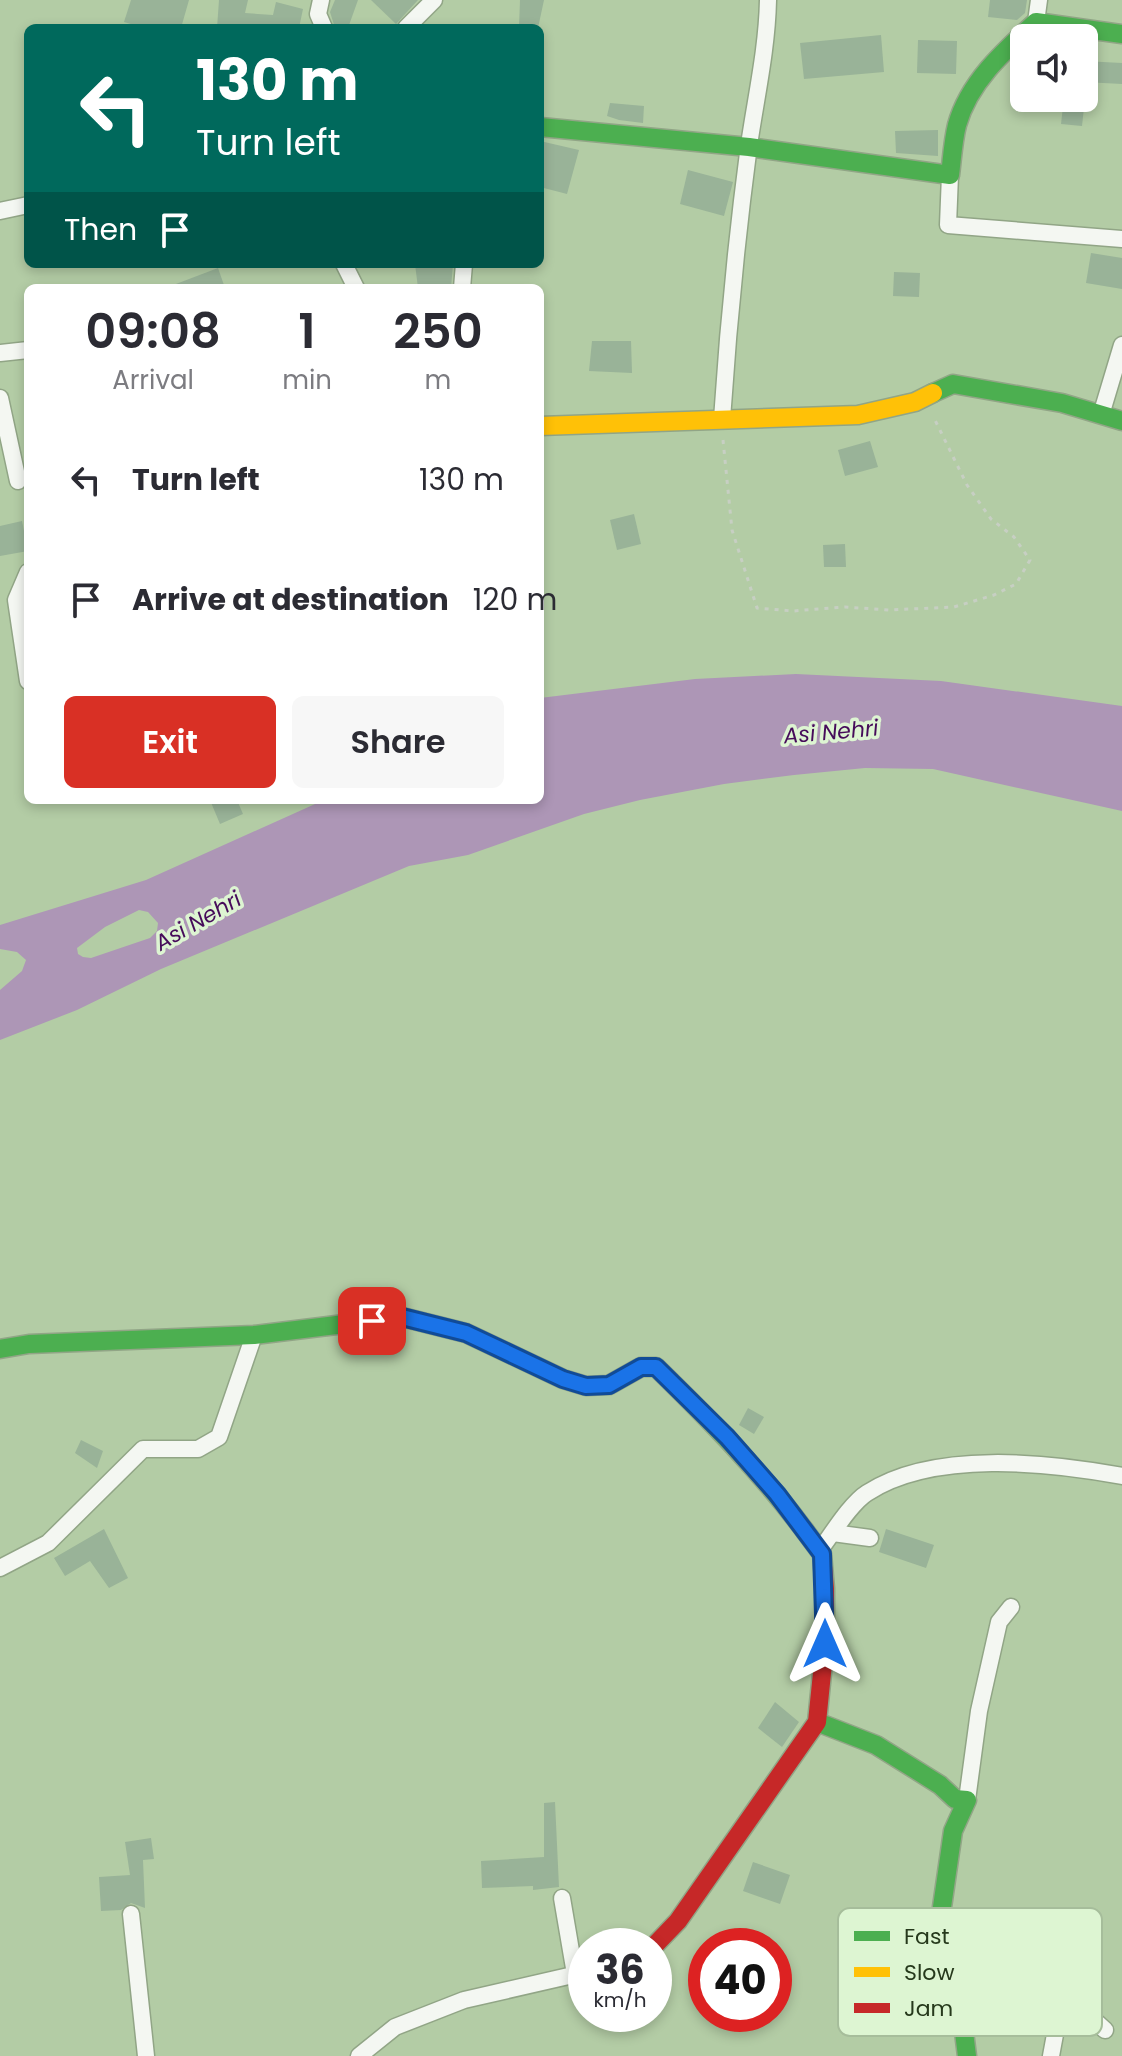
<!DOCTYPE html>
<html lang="en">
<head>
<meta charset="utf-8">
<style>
  body { margin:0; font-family:Poppins,sans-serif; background:#f7f7f7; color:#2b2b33; height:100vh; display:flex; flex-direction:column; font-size:30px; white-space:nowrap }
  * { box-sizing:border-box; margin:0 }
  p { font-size:26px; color:#7c7c81 }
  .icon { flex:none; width:44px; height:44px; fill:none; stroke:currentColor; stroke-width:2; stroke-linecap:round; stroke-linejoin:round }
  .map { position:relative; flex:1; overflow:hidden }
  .panel { position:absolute; left:24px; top:284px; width:520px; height:520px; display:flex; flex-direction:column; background:#fff; border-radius:12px; box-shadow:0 4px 12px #0003 }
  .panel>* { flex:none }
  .top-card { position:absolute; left:24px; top:24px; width:520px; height:244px; border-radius:12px; box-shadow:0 4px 12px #0003; background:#00695c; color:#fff; overflow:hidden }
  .controls { position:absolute; left:1010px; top:24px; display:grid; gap:16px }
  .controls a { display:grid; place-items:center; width:88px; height:88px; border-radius:12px; background:#fff; box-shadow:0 4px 12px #0003; font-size:40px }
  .speed { position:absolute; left:568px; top:1928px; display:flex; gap:16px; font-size:40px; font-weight:700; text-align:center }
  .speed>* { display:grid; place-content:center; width:104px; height:104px; border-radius:50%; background:#fff; box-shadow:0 4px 12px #0003; line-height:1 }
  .speed small { font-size:20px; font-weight:400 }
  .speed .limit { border:12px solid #d22; background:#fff; color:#111 }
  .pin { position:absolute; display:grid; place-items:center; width:68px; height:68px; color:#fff; margin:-34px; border-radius:16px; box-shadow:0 4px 12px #0006 }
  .me { position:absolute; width:88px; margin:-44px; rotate:0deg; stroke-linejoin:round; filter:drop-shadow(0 0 6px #0008) }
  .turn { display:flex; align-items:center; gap:28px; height:168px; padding:0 40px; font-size:36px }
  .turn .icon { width:104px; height:104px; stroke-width:2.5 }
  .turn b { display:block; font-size:56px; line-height:68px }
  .then { display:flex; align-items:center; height:76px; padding:0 40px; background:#0003; gap:16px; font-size:30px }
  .eta { display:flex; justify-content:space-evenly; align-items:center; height:136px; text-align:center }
  .eta b { font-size:48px; font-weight:600; line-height:56px }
  .cta { display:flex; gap:16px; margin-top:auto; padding:16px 40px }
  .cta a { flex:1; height:92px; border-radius:12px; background:#d93025; color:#fff; font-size:32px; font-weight:600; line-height:92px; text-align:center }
  .cta a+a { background:#f7f7f7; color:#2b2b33 }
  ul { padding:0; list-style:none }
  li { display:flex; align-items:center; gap:24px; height:120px; padding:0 40px }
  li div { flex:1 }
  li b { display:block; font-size:30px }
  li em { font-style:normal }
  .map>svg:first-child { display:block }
  .water { fill:#ad96b6; fill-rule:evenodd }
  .building { fill:#99b398 }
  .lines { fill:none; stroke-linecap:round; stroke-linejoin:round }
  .street-casing { stroke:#91a586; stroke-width:19 }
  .fast-casing { stroke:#91a586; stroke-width:21 }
  .slow-casing { stroke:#91a586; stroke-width:21 }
  .jam-casing { stroke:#91a586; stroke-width:21 }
  .path { stroke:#c7cfc3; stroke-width:3; stroke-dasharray:4 6; stroke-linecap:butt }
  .street { stroke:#f4f7f2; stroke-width:16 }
  .fast { stroke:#4caf50; stroke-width:18 }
  .slow { stroke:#ffc107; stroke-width:18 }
  .jam { stroke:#c62828; stroke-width:18 }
  .route-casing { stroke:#114b97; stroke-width:20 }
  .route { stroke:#1a73e8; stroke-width:14 }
  .labels { text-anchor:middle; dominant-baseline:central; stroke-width:7; stroke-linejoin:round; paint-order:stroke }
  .water-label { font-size:22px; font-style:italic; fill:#460c5a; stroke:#ddf5d2 }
  .key { fill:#ddf5d2; stroke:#a6bd9b; stroke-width:2 }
  .key-label { font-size:22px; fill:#26391c }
</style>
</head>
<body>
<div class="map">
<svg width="1122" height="2056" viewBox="0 0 1122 2056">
  <rect width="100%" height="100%" fill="#b3cca5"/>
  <!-- water -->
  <path class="water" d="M796 674 941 681 1122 706V811L933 769 865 768 794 775 724 784 640 800 584 814 468 855 409 866 161 969 77 1010 0 1040V990L22 971 26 960 17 952 0 949V925L146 880 324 800H540V698L695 679ZM139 910 148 912 158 923 157 931 150 938 91 958 83 957 78 954 77 948 105 927Z"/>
  <!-- building -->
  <g class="building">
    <polygon points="131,0 189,0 181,28 144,28 124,22"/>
    <polygon points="219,0 248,0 245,13 273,15 276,2 303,9 299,28 217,28"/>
    <polygon points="335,0 358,0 348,28 335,28 330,12"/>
    <polygon points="371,0 418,0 396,24"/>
    <polygon points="520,0 544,0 538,28 519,28"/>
    <polygon points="990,0 1027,0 1025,13 1017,20 988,17"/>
    <polygon points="881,35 884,72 804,79 800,43"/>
    <polygon points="918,40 957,41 956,74 917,73"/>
    <polygon points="1084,61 1122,63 1122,84 1084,82"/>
    <polygon points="1064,98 1085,98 1082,126 1061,124"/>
    <polygon points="610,103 644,106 643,123 619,120 607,116"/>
    <polygon points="938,130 938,156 896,153 895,131"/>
    <polygon points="540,141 579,150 567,194 540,187"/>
    <polygon points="688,170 733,182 724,216 680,204"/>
    <polygon points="1091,253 1122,258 1122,289 1086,283"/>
    <polygon points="415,264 453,264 451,288 418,288"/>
    <polygon points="218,268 225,288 169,288 168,287"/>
    <polygon points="894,272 920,273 919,297 893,296"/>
    <polygon points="592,341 631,341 632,373 589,371"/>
    <polygon points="870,441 878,467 845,476 838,450"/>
    <polygon points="634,514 641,544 617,550 610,520"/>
    <polygon points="22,521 28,551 0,556 0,526"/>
    <polygon points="845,544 846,567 824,567 823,545"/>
    <polygon points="210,800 237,800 243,814 220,824"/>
    <polygon points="748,1408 764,1417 754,1434 739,1425"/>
    <polygon points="81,1440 103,1451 97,1468 75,1453"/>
    <polygon points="104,1529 128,1578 109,1588 90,1561 65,1576 54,1558"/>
    <polygon points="886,1529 934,1545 926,1568 879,1552"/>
    <polygon points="775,1702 799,1722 782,1747 758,1728"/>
    <polygon points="555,1802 559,1887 533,1890 533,1886 482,1888 481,1861 544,1857 544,1803"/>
    <polygon points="151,1838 154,1859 143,1860 145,1908 131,1903 121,1910 101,1911 99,1877 130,1875 125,1842"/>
    <polygon points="753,1862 790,1875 780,1904 743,1891"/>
  </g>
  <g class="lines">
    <defs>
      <g id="street">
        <polyline points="321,0 318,14 324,28"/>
        <polyline points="1036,22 1039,0"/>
        <polyline points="406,28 434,0"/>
        <polyline points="950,175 948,225 1122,239"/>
        <polyline points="0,211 28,205"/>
        <polyline points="344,264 356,288"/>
        <polyline points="462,288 464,264"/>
        <polyline points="0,353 28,350"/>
        <polyline points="0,398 18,481"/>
        <polyline points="1101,415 1122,345"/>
        <path d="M722 419C728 327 737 236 749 145 756 97 767 49 768 0"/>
        <polyline points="28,572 16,600 28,681"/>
        <polyline points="833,1533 870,1538"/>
        <path d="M820 1550C832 1534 851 1503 867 1493 933 1450 1048 1462 1122 1476"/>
        <polyline points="0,1568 48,1543 143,1449 198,1449 219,1437 254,1335"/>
        <polyline points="967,1800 979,1711 999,1622 1011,1607"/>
        <polyline points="562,1898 575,1974"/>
        <polyline points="131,1914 146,2056"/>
        <polyline points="359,2056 395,2027 464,2000 586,1972"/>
        <polyline points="1051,2056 1056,2029 1064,2012 1083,2010 1105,2030"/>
      </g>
      <g id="fast">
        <path d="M540 127 749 147 950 175C952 159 953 141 957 125 969 82 1004 51 1036 22L1122 34"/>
        <polyline points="933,393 953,384 1062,403 1122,421"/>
        <path d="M0 1349 29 1344 254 1335 402 1317 466 1333 563 1379 586 1386 609 1385 641 1367H656C709 1419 760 1471 805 1531"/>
        <polyline points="817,1722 876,1745 940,1785 955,1799 967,1800 953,1831 942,1907 959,1992 967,2056"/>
      </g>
      <polyline id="slow" points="540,426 858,415 915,402 933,393"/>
      <polyline id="jam" points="654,1946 678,1921 817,1722 825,1644 825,1589 822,1554 805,1531"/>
    </defs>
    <!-- street casing -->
    <use href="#street" class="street-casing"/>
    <!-- fast casing -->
    <use href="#fast" class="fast-casing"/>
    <!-- slow casing -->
    <use href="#slow" class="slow-casing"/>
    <!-- jam casing -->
    <use href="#jam" class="jam-casing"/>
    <!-- path -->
    <polyline class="path" points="723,440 732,530 757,608 793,611 845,607 889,610 954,607 994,595 1016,584 1030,560 1014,537 991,519 967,485 933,416"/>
    <!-- street -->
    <use href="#street" class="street"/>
    <!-- fast -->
    <use href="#fast" class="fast"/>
    <!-- slow -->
    <use href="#slow" class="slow"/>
    <!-- jam -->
    <use href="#jam" class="jam"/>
  </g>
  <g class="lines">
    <defs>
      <polyline id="route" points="372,1321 402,1317 466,1333 563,1379 586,1386 609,1385 641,1367 656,1367 727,1437 777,1494 822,1554 825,1644"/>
    </defs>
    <!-- route casing -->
    <use href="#route" class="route-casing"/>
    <!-- route -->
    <use href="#route" class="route"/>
  </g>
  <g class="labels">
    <!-- water labels -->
    <g class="water-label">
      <text transform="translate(831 732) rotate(-5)">Asi Nehri</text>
      <text transform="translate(198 921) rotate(-30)">Asi Nehri</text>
    </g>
  </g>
  <!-- legend -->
  <rect x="838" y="1908" width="264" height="128" rx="12" class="key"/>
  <rect x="854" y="1931" width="36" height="10" fill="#4caf50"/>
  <rect x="854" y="1967" width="36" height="10" fill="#ffc107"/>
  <rect x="854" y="2003" width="36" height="10" fill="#c62828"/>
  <g class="key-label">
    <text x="904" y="1944">Fast</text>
    <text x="904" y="1980">Slow</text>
    <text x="904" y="2016">Jam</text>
  </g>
</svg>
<div class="controls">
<a><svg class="icon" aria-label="sound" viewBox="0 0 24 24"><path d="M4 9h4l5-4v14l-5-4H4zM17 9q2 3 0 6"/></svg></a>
</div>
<div class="speed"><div>36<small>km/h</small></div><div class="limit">40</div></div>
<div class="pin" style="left:372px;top:1321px;background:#d93025"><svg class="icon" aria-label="arrive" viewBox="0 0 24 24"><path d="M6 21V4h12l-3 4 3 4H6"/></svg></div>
<svg class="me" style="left:825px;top:1644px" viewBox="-20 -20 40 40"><path d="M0-17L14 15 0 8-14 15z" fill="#1a73e8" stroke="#fff" stroke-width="4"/></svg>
<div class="top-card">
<div class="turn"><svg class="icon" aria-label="left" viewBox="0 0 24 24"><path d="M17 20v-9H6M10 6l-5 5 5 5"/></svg><div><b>130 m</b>Turn left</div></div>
<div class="then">Then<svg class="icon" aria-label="arrive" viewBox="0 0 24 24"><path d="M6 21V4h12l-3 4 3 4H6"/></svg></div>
</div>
<section class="panel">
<div class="eta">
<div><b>09:08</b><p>Arrival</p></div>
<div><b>1</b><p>min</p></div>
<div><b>250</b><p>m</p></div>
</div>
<ul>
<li><svg class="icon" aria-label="left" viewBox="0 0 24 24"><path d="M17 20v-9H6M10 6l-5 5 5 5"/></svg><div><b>Turn left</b></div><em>130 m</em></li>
<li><svg class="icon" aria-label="arrive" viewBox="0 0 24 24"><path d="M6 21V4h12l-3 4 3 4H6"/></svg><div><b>Arrive at destination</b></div><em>120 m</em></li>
</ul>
<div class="cta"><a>Exit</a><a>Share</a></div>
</section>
</div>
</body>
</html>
